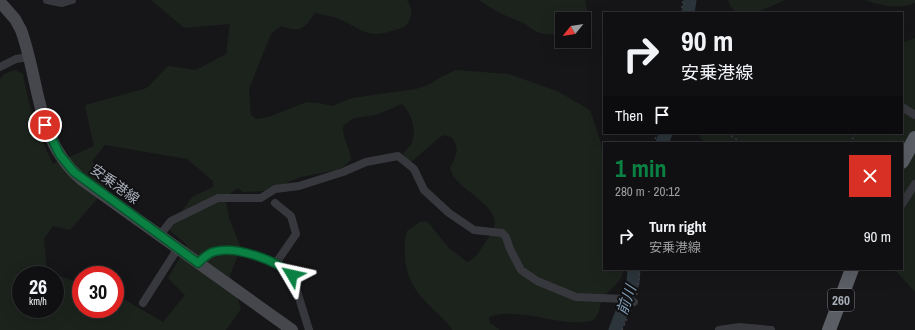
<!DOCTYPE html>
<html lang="en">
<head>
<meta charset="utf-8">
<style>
  body { margin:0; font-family:"Archivo Narrow","Noto Sans JP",sans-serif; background:#19191b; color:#f1f3f6; height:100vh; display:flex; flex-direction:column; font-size:15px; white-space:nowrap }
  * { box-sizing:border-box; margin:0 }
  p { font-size:13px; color:#9c9d9f }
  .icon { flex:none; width:22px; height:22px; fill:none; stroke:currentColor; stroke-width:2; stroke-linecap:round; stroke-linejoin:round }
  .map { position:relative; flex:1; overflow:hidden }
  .panel { position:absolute; left:603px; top:142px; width:300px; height:128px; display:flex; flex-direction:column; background:#101012; border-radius:0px; box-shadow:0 4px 16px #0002,0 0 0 1px #303032 }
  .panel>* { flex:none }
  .guide { position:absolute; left:603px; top:12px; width:300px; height:122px; border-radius:0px; box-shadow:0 4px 16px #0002,0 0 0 1px #303032; background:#101012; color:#f1f3f6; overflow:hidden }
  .needle { width:26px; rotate:240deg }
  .controls { position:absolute; left:555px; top:12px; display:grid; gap:8px }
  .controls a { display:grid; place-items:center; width:36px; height:36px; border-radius:0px; background:#101012; box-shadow:0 4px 16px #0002,0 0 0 1px #303032; font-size:20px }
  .speed { position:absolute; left:12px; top:266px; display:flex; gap:8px; font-size:20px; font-weight:700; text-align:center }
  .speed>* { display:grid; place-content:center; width:52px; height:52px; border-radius:50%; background:#101012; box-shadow:0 4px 16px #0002,0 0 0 1px #303032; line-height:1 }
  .speed small { font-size:10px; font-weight:400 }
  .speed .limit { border:6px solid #d22; background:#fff; color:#111 }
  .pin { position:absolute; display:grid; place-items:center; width:34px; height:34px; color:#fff; margin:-17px; border:2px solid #fff; border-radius:50%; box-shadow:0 1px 4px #0007 }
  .me { position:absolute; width:44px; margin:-22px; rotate:306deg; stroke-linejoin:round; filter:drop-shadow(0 0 3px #0008) }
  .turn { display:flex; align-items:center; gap:14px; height:84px; padding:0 12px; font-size:18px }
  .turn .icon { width:52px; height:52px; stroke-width:2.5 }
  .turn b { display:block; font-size:28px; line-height:34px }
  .then { display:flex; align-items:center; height:38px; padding:0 12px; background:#0003; gap:8px; font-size:15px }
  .round { display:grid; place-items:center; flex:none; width:42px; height:42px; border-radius:0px; background:#19191b }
  .head { display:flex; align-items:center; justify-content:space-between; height:68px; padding:0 12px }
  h1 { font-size:24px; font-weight:700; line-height:30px; color:#0b8043 }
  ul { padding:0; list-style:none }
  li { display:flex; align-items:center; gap:12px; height:52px; padding:0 12px }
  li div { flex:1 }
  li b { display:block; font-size:15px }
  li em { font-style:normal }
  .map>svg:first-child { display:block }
  .green { fill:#1c231d; fill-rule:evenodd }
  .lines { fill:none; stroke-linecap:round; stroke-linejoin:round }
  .river { stroke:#2c353c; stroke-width:13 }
  .path { stroke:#3d3f44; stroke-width:1.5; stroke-dasharray:2 3; stroke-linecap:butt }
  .minor { stroke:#37383d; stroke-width:8 }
  .secondary { stroke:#45474d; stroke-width:12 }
  .trunk { stroke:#5b5e65; stroke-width:14 }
  .route-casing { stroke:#07532c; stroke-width:10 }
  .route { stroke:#0b8043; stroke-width:7 }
  .labels { text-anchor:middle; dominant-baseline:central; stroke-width:4; stroke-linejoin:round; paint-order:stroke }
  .shield { fill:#111113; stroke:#7b7e86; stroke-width:1 }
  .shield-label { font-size:13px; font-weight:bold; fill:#a8adb8 }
  .street-label { font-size:14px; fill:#a8adb8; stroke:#111113 }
  .water-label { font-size:15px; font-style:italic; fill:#7f9bb3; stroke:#111113 }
</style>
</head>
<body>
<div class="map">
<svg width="915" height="330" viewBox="0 0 915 330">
  <rect width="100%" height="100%" fill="#161618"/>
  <!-- green -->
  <g class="green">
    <path d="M151 0H407C412 8 413 15 408 23 404 28 401 28 395 30 366 40 363 29 339 19 332 16 323 15 315 13 304 29 301 33 281 26L271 34 249 89 251 115 256 119 268 117 307 102 319 103 332 106 352 98 416 89 430 84 441 77 456 70 509 74 559 92 590 110 601 143 604 168V269H624C621 285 611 286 603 298 599 306 600 313 594 320 567 330 520 305 489 317L490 323 500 330H452L449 325C427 301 407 291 405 256 405 247 404 239 407 231L420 222 427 221 449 248 467 262C477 258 481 249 486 241 489 237 493 233 494 228 501 203 454 190 450 168 456 157 461 147 451 137L445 135 440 137 410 163 403 155C405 150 411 147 412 142 417 130 411 112 402 104L376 115 354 118 344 125C340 133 350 147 351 159L347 164 337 170 301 177 266 191 243 192 238 188 231 193 226 201 229 218 241 248 230 275 241 309 226 330H0V79L4 74 15 70 23 74C28 106 39 135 53 164L94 146 85 105 147 88 168 66 196 70 226 54 230 24 184 28ZM105 145 187 159 213 181V187L192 197 169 230 187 245 168 278 185 295 163 322 115 294V309H81V283L47 272 44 239 53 226 70 230 112 182 92 161ZM21 275H55V309H21Z"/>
    <path d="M479 0H585L590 25 584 31V19H562V35C554 35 544 35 537 32 531 29 527 24 521 22 504 15 494 11 479 0Z"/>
    <path d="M728 0H786C771 5 735 28 728 0Z"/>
    <path d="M864 0H915V3C899 10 880 5 864 0Z"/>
    <polygon points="915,38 915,292 894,269 902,269 902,143 708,143 701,139 698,133 902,133 902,43"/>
  </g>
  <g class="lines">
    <!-- river -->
    <g class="river">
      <polyline points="688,13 690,0"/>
      <polyline points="662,143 666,133"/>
      <polyline points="615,330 633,283 634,269"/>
    </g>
    <!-- path -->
    <g class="path">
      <polyline points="681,13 683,0"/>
      <polyline points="727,133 742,143"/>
      <polyline points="652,143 659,133"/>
      <polyline points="849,143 857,133"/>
      <polyline points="637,295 640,269"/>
      <polyline points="622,330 631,310"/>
    </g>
    <!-- minor -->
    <g class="minor">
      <polyline points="47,0 62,3 72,0"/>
      <polyline points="0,67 16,59 29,57"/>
      <polyline points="902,107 915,115"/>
      <polyline points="275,203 291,216 296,234 276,263"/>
      <polyline points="902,204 915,184"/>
      <polyline points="160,235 171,221 218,198 261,198 275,189 299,186 343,172 366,162 398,156 414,169 424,190 449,213 474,230 502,233 506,237 510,249 521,270 537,281 576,297 624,299 634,302"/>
      <polyline points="198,263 214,252 234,250 272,261 292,275 309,330"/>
      <polyline points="143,303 178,248"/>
      <polyline points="719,330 739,327 771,330"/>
    </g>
    <!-- secondary -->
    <path class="secondary" d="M0 2 15 19 21 30C40 82 36 141 81 179L292 330"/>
    <!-- trunk -->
    <g class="trunk">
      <polyline points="902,162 915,138"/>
      <polyline points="829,330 852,269"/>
    </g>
  </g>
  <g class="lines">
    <defs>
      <path id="route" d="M45 125 60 155 74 172 198 263C202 259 207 254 213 252 235 245 276 260 292 275"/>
    </defs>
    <!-- route casing -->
    <use href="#route" class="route-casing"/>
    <!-- route -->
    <use href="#route" class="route"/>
  </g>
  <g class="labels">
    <!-- shield labels -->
    <rect class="shield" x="828" y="289" width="26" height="22" rx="3"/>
    <g class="shield-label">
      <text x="841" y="300">260</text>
    </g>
    <!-- street labels -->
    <g class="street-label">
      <text transform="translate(115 184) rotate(36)">安乗港線</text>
    </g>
    <!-- water labels -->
    <g class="water-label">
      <text transform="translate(626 300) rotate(-71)">前川</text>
    </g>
  </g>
</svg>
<div class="controls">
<a><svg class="needle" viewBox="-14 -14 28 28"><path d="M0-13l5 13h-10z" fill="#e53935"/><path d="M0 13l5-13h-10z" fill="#9c9d9f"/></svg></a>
</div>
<div class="speed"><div>26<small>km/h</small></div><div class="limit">30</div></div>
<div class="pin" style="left:45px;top:125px;background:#d93025"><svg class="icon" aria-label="arrive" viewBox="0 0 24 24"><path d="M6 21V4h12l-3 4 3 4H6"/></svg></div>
<svg class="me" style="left:292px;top:275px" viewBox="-20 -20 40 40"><path d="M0-17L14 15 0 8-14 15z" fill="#0b8043" stroke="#fff" stroke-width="4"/></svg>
<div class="guide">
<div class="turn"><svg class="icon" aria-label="right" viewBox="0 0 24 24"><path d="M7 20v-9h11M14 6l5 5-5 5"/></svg><div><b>90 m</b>安乗港線</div></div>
<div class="then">Then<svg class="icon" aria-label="arrive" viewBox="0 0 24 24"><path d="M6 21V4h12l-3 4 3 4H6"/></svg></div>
</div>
<section class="panel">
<div class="head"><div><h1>1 min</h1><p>280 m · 20:12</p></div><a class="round" style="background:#d93025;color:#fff"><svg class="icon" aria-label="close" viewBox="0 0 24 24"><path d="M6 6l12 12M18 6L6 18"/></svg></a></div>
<ul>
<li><svg class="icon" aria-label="right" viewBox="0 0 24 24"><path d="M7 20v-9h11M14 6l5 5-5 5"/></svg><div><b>Turn right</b><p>安乗港線</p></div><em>90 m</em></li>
</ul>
</section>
</div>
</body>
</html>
